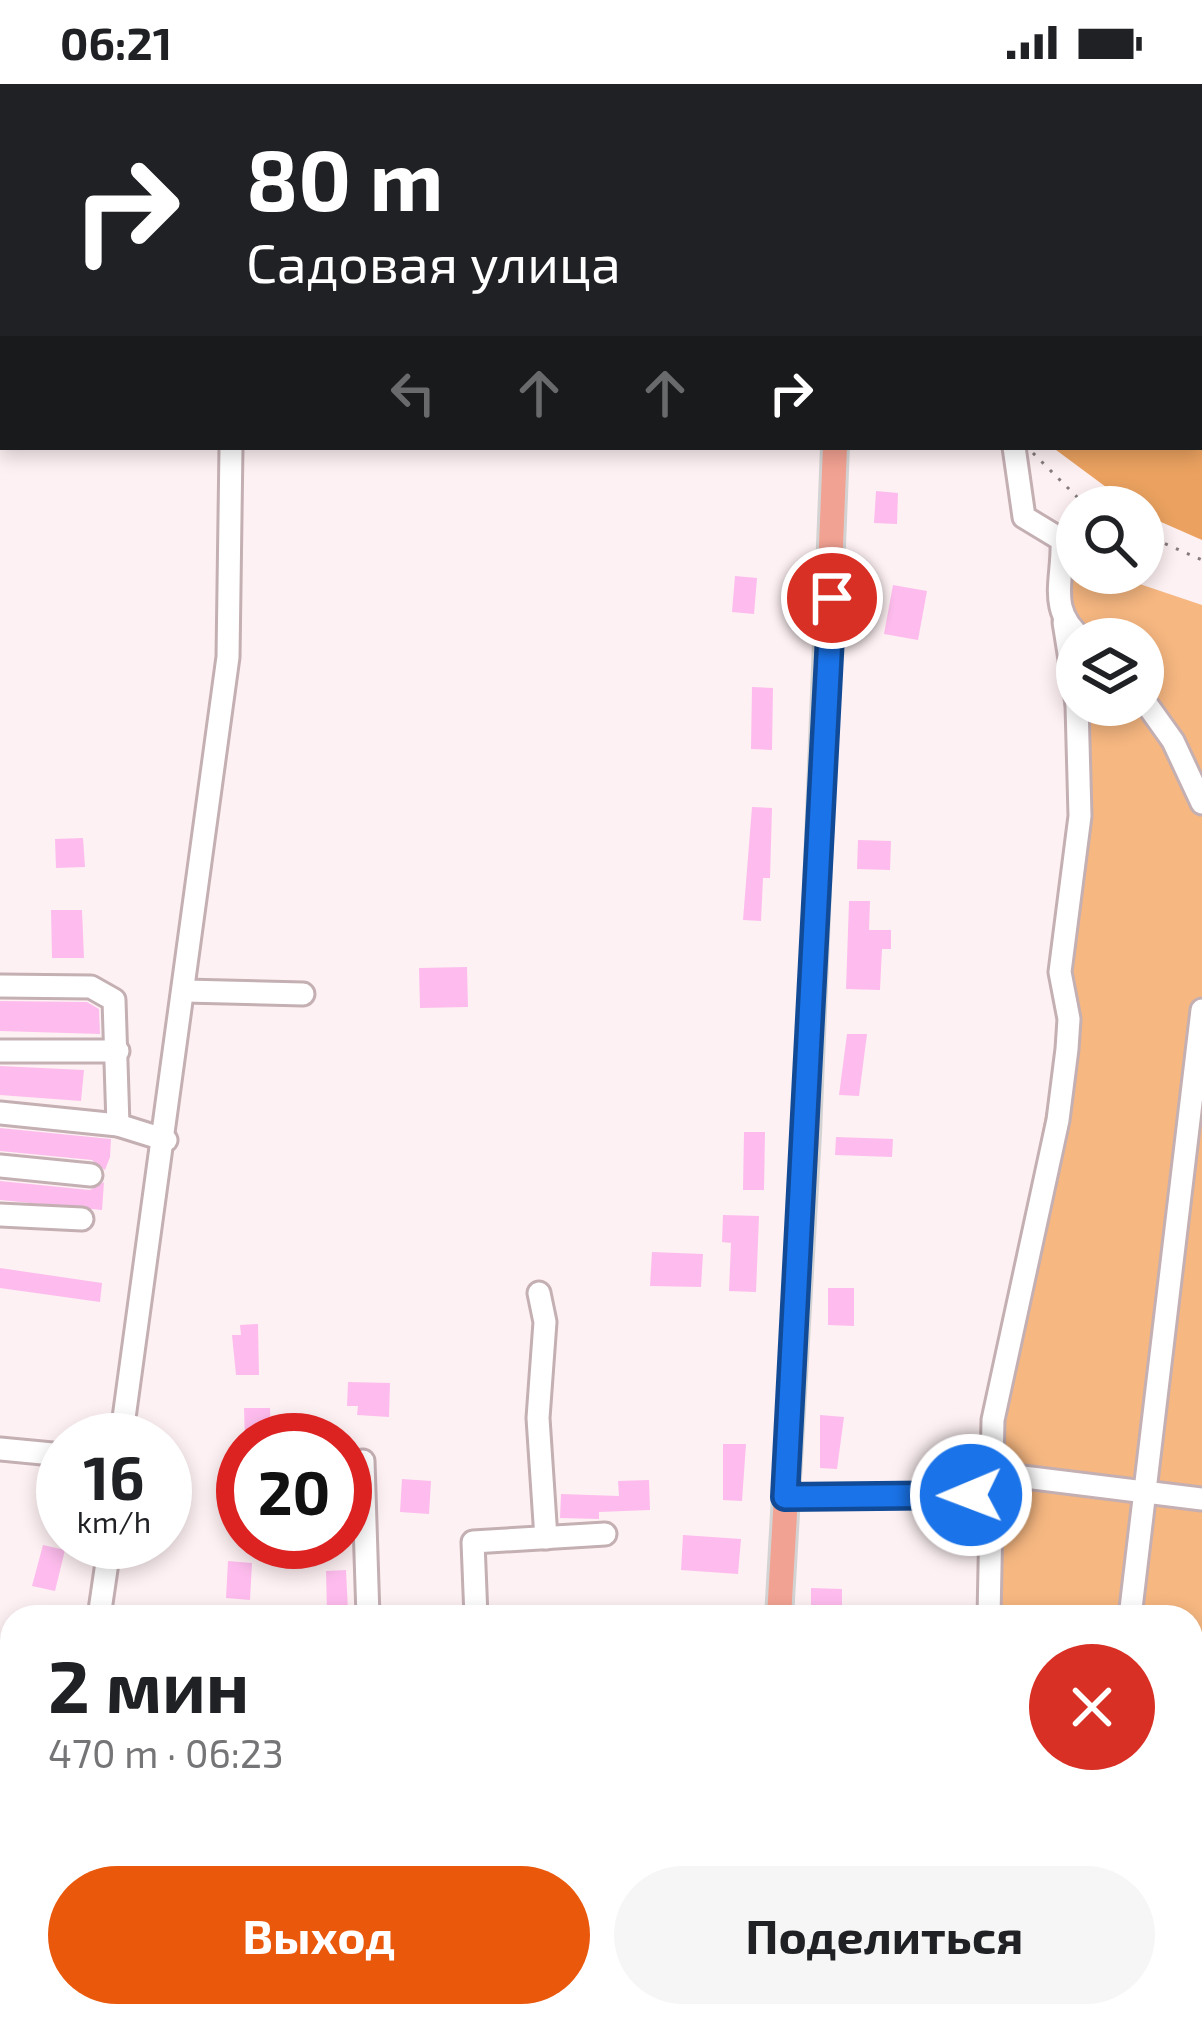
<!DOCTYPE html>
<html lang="ru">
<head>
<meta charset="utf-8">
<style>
  body { margin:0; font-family:"Exo 2",sans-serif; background:#f6f6f6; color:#202124; height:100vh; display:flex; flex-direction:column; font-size:45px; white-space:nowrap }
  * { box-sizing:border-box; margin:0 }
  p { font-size:39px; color:#757577 }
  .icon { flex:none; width:66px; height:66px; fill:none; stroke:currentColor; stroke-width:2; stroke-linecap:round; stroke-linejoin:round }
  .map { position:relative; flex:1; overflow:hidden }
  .sheet { position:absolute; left:0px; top:1521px; width:1203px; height:423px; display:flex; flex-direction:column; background:#fff; border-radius:36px 36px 0 0; box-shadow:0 6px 18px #0003 }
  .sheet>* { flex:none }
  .guide { position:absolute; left:0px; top:0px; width:1203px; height:366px; box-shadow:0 6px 18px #0003; background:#202124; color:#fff; overflow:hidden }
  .buttons { position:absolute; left:1056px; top:402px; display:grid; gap:24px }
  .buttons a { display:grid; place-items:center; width:108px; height:108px; border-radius:50%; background:#fff; box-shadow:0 6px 18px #0003; font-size:60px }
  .speed { position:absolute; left:36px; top:1329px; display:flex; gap:24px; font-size:60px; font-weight:700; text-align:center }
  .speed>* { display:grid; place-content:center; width:156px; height:156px; border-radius:50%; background:#fff; box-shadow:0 6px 18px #0003; line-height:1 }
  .speed small { font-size:30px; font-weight:400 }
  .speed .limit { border:18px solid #d22; background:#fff; color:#111 }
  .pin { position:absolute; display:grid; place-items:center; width:102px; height:102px; color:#fff; margin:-51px; border:6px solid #fff; border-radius:50%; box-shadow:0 3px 12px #0007 }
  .me { position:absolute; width:132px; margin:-66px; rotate:269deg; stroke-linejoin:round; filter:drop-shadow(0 0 9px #0008) }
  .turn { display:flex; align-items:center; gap:42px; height:252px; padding:0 48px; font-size:54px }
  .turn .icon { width:156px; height:156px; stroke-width:2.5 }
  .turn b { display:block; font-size:84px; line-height:102px }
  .lanes { display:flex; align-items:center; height:114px; padding:0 48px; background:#0003; justify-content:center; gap:60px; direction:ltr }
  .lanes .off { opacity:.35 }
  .round { display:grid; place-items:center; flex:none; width:126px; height:126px; border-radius:63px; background:#f6f6f6 }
  .summary { display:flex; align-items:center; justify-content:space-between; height:204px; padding:0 48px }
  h1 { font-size:72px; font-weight:700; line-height:90px }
  .primary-button { display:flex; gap:24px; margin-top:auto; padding:24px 48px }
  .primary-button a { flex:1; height:138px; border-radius:72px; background:#ea580c; color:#fff; font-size:48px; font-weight:700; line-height:138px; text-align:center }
  .primary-button a+a { background:#f6f6f6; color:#202124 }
  .status { display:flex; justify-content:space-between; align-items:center; height:84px; padding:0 60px; background:#fff; direction:ltr }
  .status svg { height:33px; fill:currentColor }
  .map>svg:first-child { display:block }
  .green { fill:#f6b781; fill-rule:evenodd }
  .forest { fill:#eba260 }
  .building { fill:#fdbced }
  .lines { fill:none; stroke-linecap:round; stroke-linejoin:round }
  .minor-casing { stroke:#c4afb3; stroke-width:27 }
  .major-casing { stroke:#d4d3d3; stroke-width:30 }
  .path { stroke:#857b7d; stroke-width:3; stroke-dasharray:3 9; stroke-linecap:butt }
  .minor { stroke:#fff; stroke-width:21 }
  .major { stroke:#f2a292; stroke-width:24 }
  .route-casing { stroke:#114b97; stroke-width:30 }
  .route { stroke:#1a73e8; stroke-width:21 }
</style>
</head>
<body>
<div class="status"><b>06:21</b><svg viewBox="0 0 49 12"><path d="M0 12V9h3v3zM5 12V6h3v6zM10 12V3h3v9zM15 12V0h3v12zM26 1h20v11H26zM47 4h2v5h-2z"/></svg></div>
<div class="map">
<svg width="1202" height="1943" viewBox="0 0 1202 1943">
  <rect width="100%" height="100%" fill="#fef1f3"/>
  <!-- green -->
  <path class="green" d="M1051 470 1077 479V489H1107L1202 521V1943H917L922 1932H1191V1533H981L985 1348 1060 953 1075 736 1074 604 1048 502ZM1077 555H1143V621H1077Z"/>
  <!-- forest -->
  <polygon class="forest" points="986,0 1202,0 1202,456 1143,430 1143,423 1133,423 1052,363 1200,363 1200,3"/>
  <!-- building -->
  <g class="building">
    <polygon points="876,407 898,409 897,440 874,439"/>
    <polygon points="735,492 757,494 754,530 732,528"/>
    <polygon points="893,501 927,507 918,556 884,550"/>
    <polygon points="752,603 773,604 772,666 751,665"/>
    <polygon points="752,723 772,724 770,794 763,794 761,837 743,836"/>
    <polygon points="83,754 85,783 56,784 55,755"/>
    <polygon points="858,756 891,757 890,786 857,785"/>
    <polygon points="849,817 870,817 869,846 891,846 891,865 882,865 880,906 846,905"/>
    <polygon points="51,826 82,826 84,874 52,874"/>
    <polygon points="467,883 468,923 420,924 419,884"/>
    <polygon points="0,917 87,918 99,925 100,950 0,947"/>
    <polygon points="847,950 867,950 859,1012 839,1011"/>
    <polygon points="0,982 84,986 81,1017 0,1011"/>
    <polygon points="0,1044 111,1055 110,1073 105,1086 92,1076 0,1067"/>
    <polygon points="744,1048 765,1048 764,1106 743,1106"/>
    <polygon points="836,1053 893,1055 892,1073 835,1071"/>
    <polygon points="0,1097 90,1106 104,1098 102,1126 0,1116"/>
    <polygon points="723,1131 759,1132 756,1208 729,1207 731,1159 722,1158"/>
    <polygon points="652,1168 703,1170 701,1203 650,1202"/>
    <polygon points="0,1184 102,1199 100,1218 0,1204"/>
    <polygon points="828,1204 854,1204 854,1242 828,1241"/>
    <polygon points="258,1240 259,1291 236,1291 232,1251 241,1251 240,1241"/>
    <polygon points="348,1298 390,1299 389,1333 357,1331 358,1322 347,1322"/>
    <polygon points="244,1324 270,1324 271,1356 245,1356"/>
    <polygon points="820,1331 844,1333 837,1385 820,1384"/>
    <polygon points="723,1360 746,1360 742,1417 723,1416"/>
    <polygon points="402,1395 431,1397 429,1430 400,1428"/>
    <polygon points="649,1396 650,1426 599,1428 599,1435 560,1434 561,1410 619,1412 618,1397"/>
    <polygon points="683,1451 741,1455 738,1490 681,1486"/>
    <polygon points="43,1461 65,1466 55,1507 32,1502"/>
    <polygon points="228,1477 252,1479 250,1516 226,1514"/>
    <polygon points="346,1486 348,1527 327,1528 326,1487"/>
    <polygon points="811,1504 842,1505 842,1526 811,1525"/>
  </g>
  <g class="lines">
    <defs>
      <g id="minor">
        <polyline points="234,3 235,0"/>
        <path d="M1014 363 1024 433 1062 456C1064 495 1046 526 1083 555"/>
        <polyline points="1064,538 1077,620"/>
        <polyline points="1143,615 1173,657 1202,719"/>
        <polyline points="0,902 91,903 114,916 118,1041"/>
        <polyline points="185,907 303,910"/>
        <polyline points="0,967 118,967"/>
        <polyline points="0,1029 118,1041 166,1056"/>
        <polyline points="0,1082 91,1091"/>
        <polyline points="0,1131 82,1135"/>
        <polyline points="539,1209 545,1238 538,1334 546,1454"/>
        <polyline points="121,1356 228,573 231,363"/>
        <polyline points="0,1365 63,1371"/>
        <polyline points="363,1377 368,1533"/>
        <polyline points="786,1413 971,1411 1000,1390 1202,1415"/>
        <polyline points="99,1533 110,1458"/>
        <polyline points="476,1533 473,1458 605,1450"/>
        <polyline points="989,1533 993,1336 1058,1036 1067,965 1069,935 1060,888 1080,732 1077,621"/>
        <polyline points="1130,1533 1202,926"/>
        <polyline points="0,1703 12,1706"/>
        <polyline points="14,1943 16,1932"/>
        <polyline points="934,1943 936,1932"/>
        <polyline points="1091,1943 1092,1932"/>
      </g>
      <g id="major">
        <polyline points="847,3 847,0"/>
        <polyline points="779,1533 807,1050 835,363"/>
        <polyline points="695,1943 700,1932"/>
      </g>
    </defs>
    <!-- minor casing -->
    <use href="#minor" class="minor-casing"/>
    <!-- major casing -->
    <use href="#major" class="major-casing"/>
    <!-- path -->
    <g class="path">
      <polyline points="1033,369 1087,423"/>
      <polyline points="1143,450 1202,476"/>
    </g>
    <!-- minor -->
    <use href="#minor" class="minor"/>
    <!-- major -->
    <use href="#major" class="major"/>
  </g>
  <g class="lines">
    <defs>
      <polyline id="route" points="832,514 785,1413 971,1411"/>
    </defs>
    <!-- route casing -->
    <use href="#route" class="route-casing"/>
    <!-- route -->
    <use href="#route" class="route"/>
  </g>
</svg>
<div class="buttons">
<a><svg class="icon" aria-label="search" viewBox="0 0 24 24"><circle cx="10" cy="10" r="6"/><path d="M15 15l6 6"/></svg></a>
<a><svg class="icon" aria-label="layers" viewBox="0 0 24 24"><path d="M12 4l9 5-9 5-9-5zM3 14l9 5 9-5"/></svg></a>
</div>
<div class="speed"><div>16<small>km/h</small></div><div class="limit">20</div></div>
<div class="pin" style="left:832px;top:514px;background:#d93025"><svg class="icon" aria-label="arrive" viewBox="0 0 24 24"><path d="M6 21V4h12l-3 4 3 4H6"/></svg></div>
<svg class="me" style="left:971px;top:1411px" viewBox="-20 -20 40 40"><circle r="17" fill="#1a73e8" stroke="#fff" stroke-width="3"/><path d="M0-11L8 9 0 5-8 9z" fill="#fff"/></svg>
<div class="guide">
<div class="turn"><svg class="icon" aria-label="right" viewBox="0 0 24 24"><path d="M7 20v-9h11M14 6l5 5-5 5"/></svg><div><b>80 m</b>Садовая улица</div></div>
<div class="lanes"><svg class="icon off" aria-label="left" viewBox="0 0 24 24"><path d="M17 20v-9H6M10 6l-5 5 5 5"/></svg><svg class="icon off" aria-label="ahead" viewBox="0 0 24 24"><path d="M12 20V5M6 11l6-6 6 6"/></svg><svg class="icon off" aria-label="ahead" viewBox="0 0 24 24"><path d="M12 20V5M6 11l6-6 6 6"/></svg><svg class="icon" aria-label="right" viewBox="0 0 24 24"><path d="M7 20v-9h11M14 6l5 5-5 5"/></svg></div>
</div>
<section class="sheet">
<div class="summary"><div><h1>2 мин</h1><p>470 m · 06:23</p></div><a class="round" style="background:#d93025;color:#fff"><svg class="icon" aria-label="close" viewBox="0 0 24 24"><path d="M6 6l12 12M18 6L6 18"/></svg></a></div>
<div class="primary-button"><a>Выход</a><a>Поделиться</a></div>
</section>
</div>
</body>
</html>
